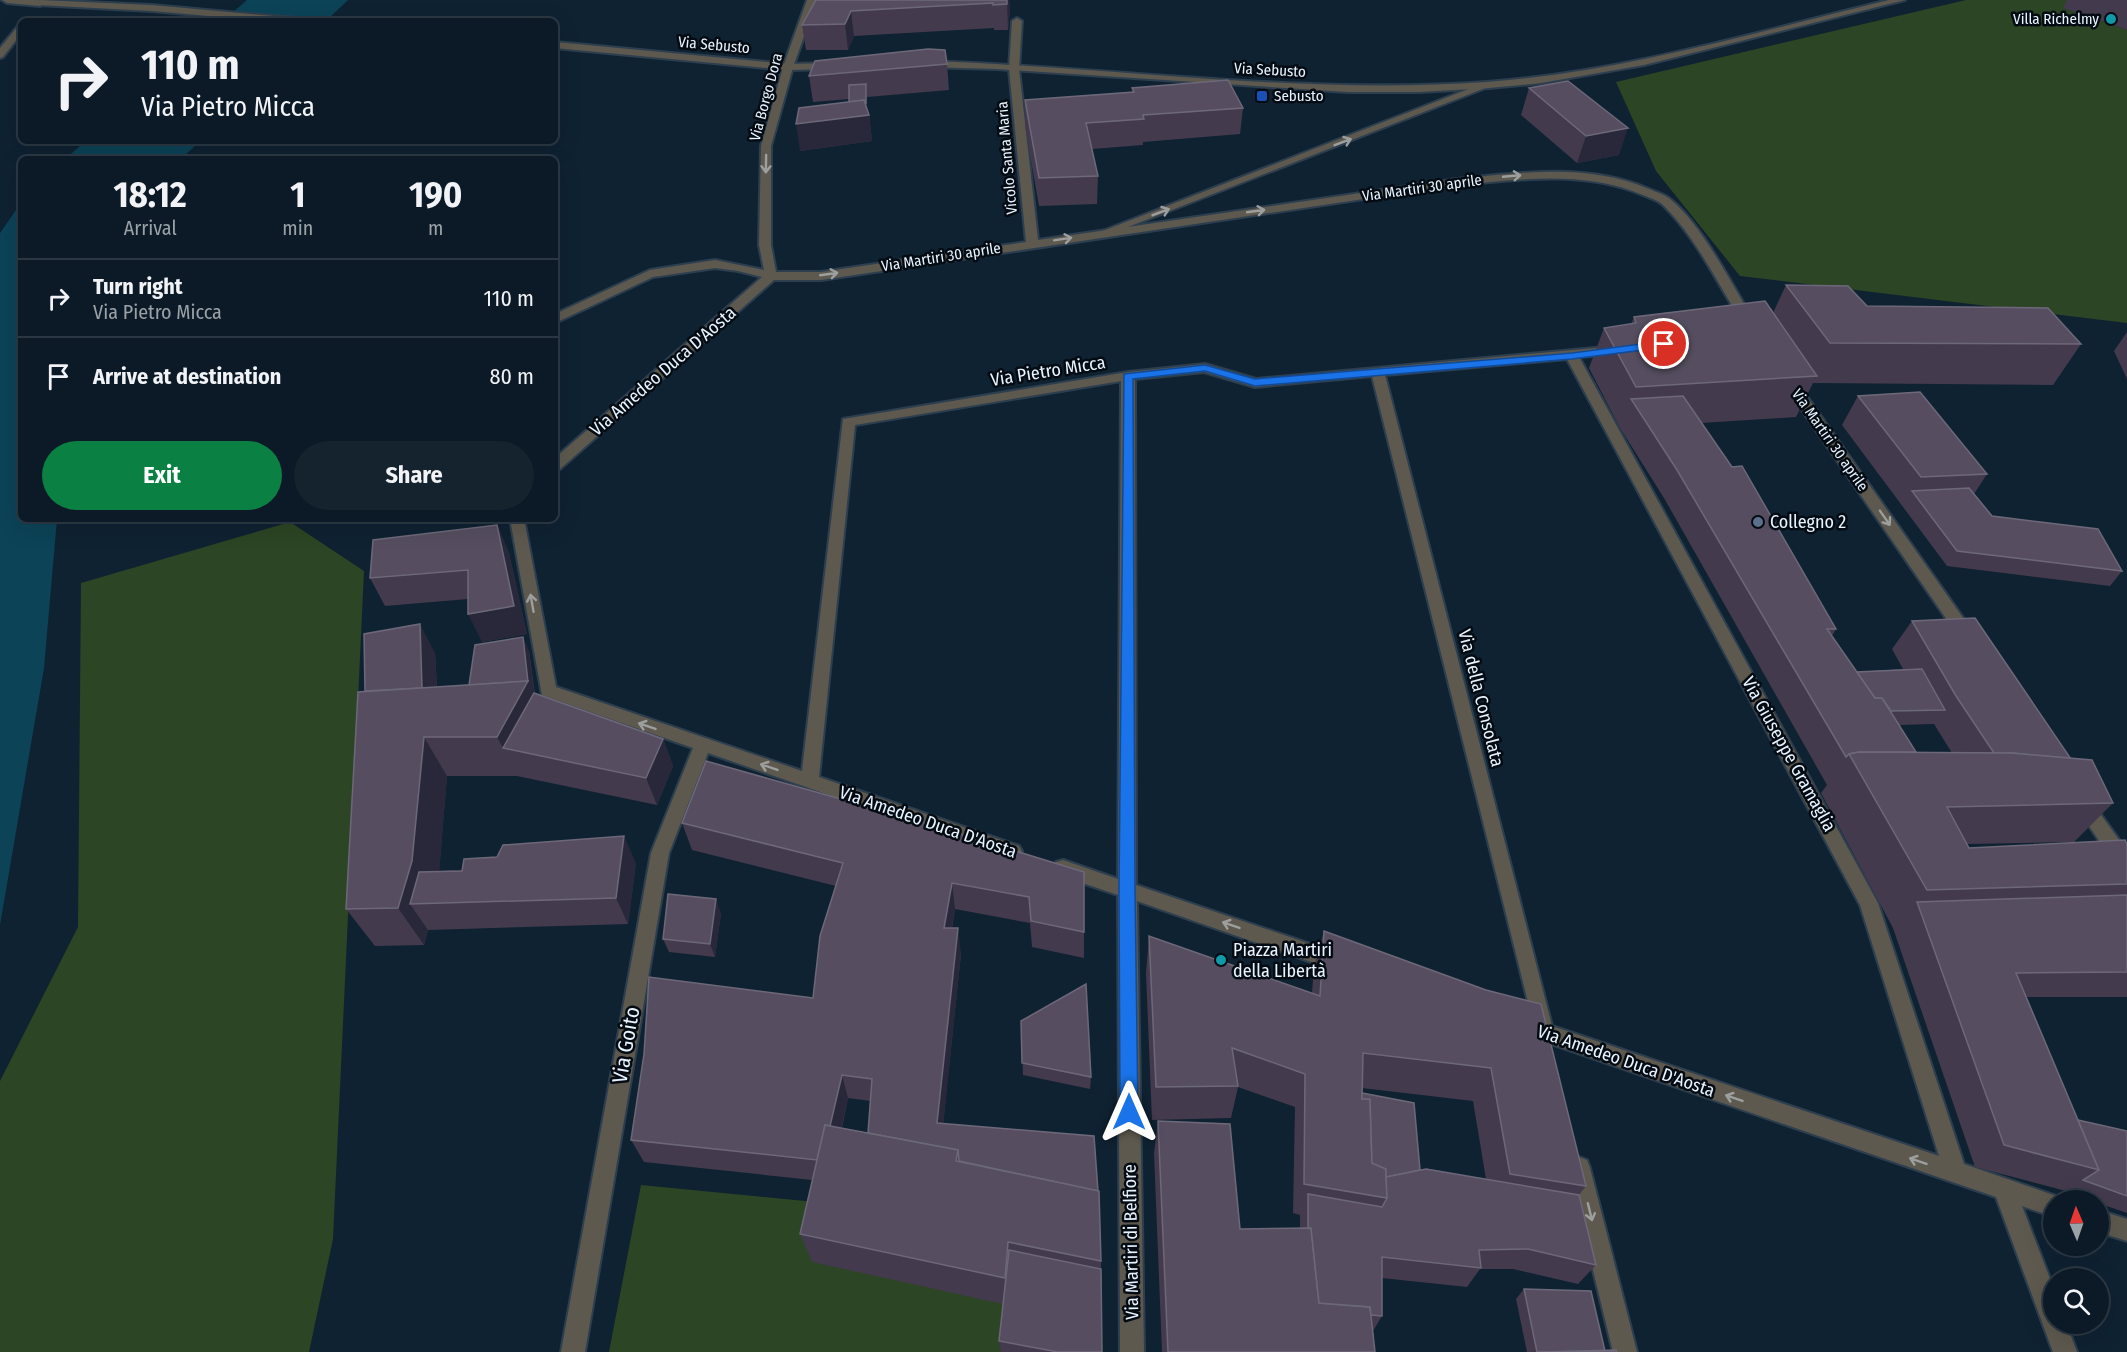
<!DOCTYPE html>
<html lang="en">
<head>
<meta charset="utf-8">
<style>
  body { margin:0; font-family:"Fira Sans Condensed",sans-serif; background:#14232e; color:#f1f3f6; height:100vh; display:flex; flex-direction:column; font-size:22px; white-space:nowrap }
  * { box-sizing:border-box; margin:0 }
  p { font-size:20px; color:#9aa1a7 }
  .icon { flex:none; width:33px; height:33px; fill:none; stroke:currentColor; stroke-width:2; stroke-linecap:round; stroke-linejoin:round }
  .map { position:relative; flex:1; overflow:hidden }
  .sheet { position:absolute; left:18px; top:156px; width:540px; height:366px; display:flex; flex-direction:column; background:#0b1a26; border-radius:9px; box-shadow:0 6px 24px #0002,0 0 0 2px #2b3843 }
  .sheet>* { flex:none }
  .top-card { position:absolute; left:18px; top:18px; width:540px; height:126px; border-radius:9px; box-shadow:0 6px 24px #0002,0 0 0 2px #2b3843; background:#0b1a26; color:#f1f3f6; overflow:hidden }
  .needle { width:39px; rotate:358deg }
  .fabs { position:absolute; left:2043px; top:1190px; display:grid; gap:12px }
  .fabs a { display:grid; place-items:center; width:66px; height:66px; border-radius:50%; background:#0b1a26; box-shadow:0 6px 24px #0002,0 0 0 2px #2b3843; font-size:30px }
  .pin { position:absolute; display:grid; place-items:center; width:51px; height:51px; color:#fff; margin:-26px; border:3px solid #fff; border-radius:50%; box-shadow:0 2px 6px #0007 }
  .me { position:absolute; width:66px; margin:-33px; rotate:0deg; stroke-linejoin:round; filter:drop-shadow(0 0 4px #0008) }
  .turn { display:flex; align-items:center; gap:21px; height:126px; padding:0 24px; font-size:27px }
  .turn .icon { width:78px; height:78px; stroke-width:2.5 }
  .turn b { display:block; font-size:42px; line-height:51px }
  .eta { display:flex; justify-content:space-evenly; align-items:center; height:102px; text-align:center }
  .eta b { font-size:36px; font-weight:700; line-height:42px }
  .button { display:flex; gap:12px; margin-top:auto; padding:12px 24px }
  .button a { flex:1; height:69px; border-radius:36px; background:#0b8043; color:#fff; font-size:24px; font-weight:700; line-height:69px; text-align:center }
  .button a+a { background:#14232e; color:#f1f3f6 }
  ul { padding:0; list-style:none }
  li { display:flex; align-items:center; gap:18px; height:78px; padding:0 24px; border-top:2px solid #2b3843 }
  li div { flex:1 }
  li b { display:block; font-size:22px }
  li em { font-style:normal }
  .map>svg:first-child { display:block }
  .green { fill:#2c4524 }
  .water { fill:#0c4357 }
  .lines { fill:none; stroke-linecap:round; stroke-linejoin:round }
  .service-casing { stroke:#2d3f4f; stroke-width:4 }
  .minor-casing { stroke:#2d3f4f; stroke-width:4 }
  .tertiary-casing { stroke:#2d3f4f; stroke-width:4 }
  .service { fill:#5e594e; fill-rule:evenodd }
  .minor { fill:#5e594e; fill-rule:evenodd }
  .tertiary { fill:#5e594e; fill-rule:evenodd }
  .wall { fill:#443a4d; fill-rule:evenodd }
  .shaded-wall { fill:#28283a }
  .building { fill:#564e60; stroke:#6d6879; stroke-width:1.5 }
  .oneway { stroke:#9c9f9e }
  .route { fill:#1a73e8; stroke:#114b97; stroke-width:1.5 }
  .culture-dot { fill:#0f9aa8; stroke:#040b12; stroke-width:2 }
  .transit-dot { fill:#1a4fb4; stroke:#040b12; stroke-width:2 }
  .service-dot { fill:#5c6f8a; stroke:#040b12; stroke-width:2 }
  .labels { text-anchor:middle; dominant-baseline:central; stroke-width:5; stroke-linejoin:round; paint-order:stroke }
  .far-poi-label { font-size:15px; fill:#e8f4ff; stroke:#040b12; text-anchor:end }
  .far-street-label { font-size:15px; fill:#e8f4ff; stroke:#040b12 }
  .street-label { font-size:18px; fill:#e8f4ff; stroke:#040b12 }
  .poi-label { font-size:18px; fill:#e8f4ff; stroke:#040b12; text-anchor:start }
  .near-street-label { font-size:21px; fill:#e8f4ff; stroke:#040b12 }
</style>
</head>
<body>
<div class="map">
<svg width="2127" height="1352" viewBox="0 0 2127 1352">
  <rect width="100%" height="100%" fill="#0f2232"/>
  <!-- green -->
  <g class="green">
    <polygon points="1966,0 2079,0 2064,8 2127,30 2127,323 1740,276 1656,171 1616,82"/>
    <polygon points="290,522 364,571 333,1239 309,1352 0,1352 0,1081 78,927 81,583"/>
    <polygon points="641,1185 825,1203 1008,1305 1002,1352 609,1352"/>
  </g>
  <!-- water -->
  <g class="water">
    <polygon points="247,0 348,0 326,21 223,21"/>
    <polygon points="86,141 200,141 181,159 65,159"/>
    <polygon points="21,203 21,519 57,519 44,668 0,925 0,233"/>
  </g>
  <g class="lines">
    <defs>
      <polygon id="service" points="1484,83 1493,85 1110,234 1102,234 1100,232"/>
      <g id="minor">
        <polygon points="2,0 38,0 45,3 40,6 7,3"/>
        <path d="M807 0H817L793 67 771 146V245L776 272H821L1026 242 1009 69 1012 21 1017 18 1022 21 1019 69 1038 240 1450 180C1516 173 1586 162 1649 189 1656 192 1664 194 1670 199 1701 223 1734 288 1755 323L1749 327 1745 326C1718 286 1698 239 1663 205 1658 200 1650 198 1643 195 1582 169 1514 180 1450 186L821 280H774L560 469 555 471V458L762 277 738 271 715 268 653 277 555 323V314L650 270 715 260 764 270 759 245 761 146 783 67Z"/>
        <polygon points="21,25 21,34 3,57 0,58 0,48 18,26"/>
        <path d="M1617 346 1624 350 1622 353 1579 357 1878 903 1964 1164 2062 1198 2063 1200H2054V1217L2022 1206 2054 1289V1323H2066L2077 1352H2053L1996 1197 1522 1034 1519 1027 1522 1020 1532 1018 1372 376 1255 387 1204 372 1135 379 1136 885 1337 953 1344 956 1347 962 1344 968 1337 971 1137 901 1144 1352H1120L1118 895 1056 874 1054 868 1056 862 1063 860 1118 879 1121 381 855 425 819 777 1019 846 1022 851 1019 856 1013 859 708 753 669 853 585 1352H561L651 853 693 748 542 695 510 519H524L556 687 802 771 843 419 1128 372 1205 364 1256 379ZM1567 359 1860 905 1939 1156 1552 1026 1385 375Z"/>
        <polygon points="1791,380 1796,381 1973,632 1975,636 1973,640 1961,640 1784,384"/>
        <polygon points="2083,796 2089,798 2127,851 2127,874 2120,872 2077,808 2074,803 2077,798"/>
        <polygon points="1579,1157 1587,1160 1590,1168 1637,1352 1613,1352 1568,1168 1571,1160"/>
        <polygon points="2098,1210 2127,1219 2127,1241 2098,1232"/>
      </g>
      <g id="tertiary">
        <polygon points="40,0 152,5 296,18 301,21 265,21 152,11 37,5 35,3"/>
        <path d="M1889 0H1905L1644 65 1541 83 1489 88 1419 92H1348L997 69 927 67 922 64 927 61C1114 67 1300 95 1487 82 1624 72 1756 32 1889 0Z"/>
        <polygon points="555,42 788,64 835,63 840,66 835,69 788,70 555,48"/>
      </g>
    </defs>
    <!-- service casing -->
    <use href="#service" class="service-casing"/>
    <!-- minor casing -->
    <use href="#minor" class="minor-casing"/>
    <!-- tertiary casing -->
    <use href="#tertiary" class="tertiary-casing"/>
    <!-- service -->
    <use href="#service" class="service"/>
    <!-- minor -->
    <use href="#minor" class="minor"/>
    <!-- tertiary -->
    <use href="#tertiary" class="tertiary"/>
  </g>
  <!-- wall -->
  <g class="wall">
    <polygon points="816,0 1009,0 1010,9 1008,30 994,30 994,28 854,36 848,50 806,50 802,25"/>
    <polygon points="2067,0 2127,0 2127,30 2063,8"/>
    <polygon points="947,64 949,90 867,97 867,109 869,115 872,141 800,151 849,102 849,99 813,102 809,76"/>
    <polygon points="1132,88 1243,108 1240,134 1143,142 1143,145 1092,149 1098,176 1097,204 1039,206 1025,126 1025,100 1132,92"/>
    <polygon points="1529,88 1619,155 1577,163 1521,115"/>
    <path d="M1786 285 1867 306 2081 344 2053 385 1813 383 1796 417 1701 423 1836 629 1832 636 1857 672 1903 669 1892 649 1912 621 2071 759 2113 803 2074 842 1967 844 1969 848 2127 844V997H2026L2078 1120 2127 1131V1213L2098 1203V1200H2092L2066 1191 1975 1167 1893 928 1821 793 1827 785 1664 498 1620 428 1589 368 1604 328 1631 324 1634 317 1773 313ZM1934 724 1952 753 1916 752 1899 725Z"/>
    <polygon points="2127,332 2127,379 2114,351"/>
    <polygon points="1858,396 1987,474 1974,494 1992,516 2122,571 2110,586 1947,566 1842,425"/>
    <polygon points="497,525 509,553 527,634 482,642 468,599 385,606 370,578"/>
    <polygon points="529,651 535,694 663,739 673,766 657,805 517,776 447,776 439,871 636,863 628,924 428,930 424,945 375,946 346,909 365,691 435,653 437,687 469,685"/>
    <path d="M908 818 1084 932V958L1032 947 1030 923 955 909 952 928 961 954 943 1124 1101 1261 1102 1352H1001L999 1341 1003 1304 812 1262 800 1234 812 1180 644 1162 631 1140 813 998 836 886 692 850 682 823ZM848 1098 871 1101 868 1133 842 1128Z"/>
    <polygon points="721,913 715,957 669,952 663,939"/>
    <path d="M1324 931 1486 990 1586 1186 1579 1195 1596 1265 1578 1284 1513 1269H1480L1467 1287 1382 1278V1316L1373 1331 1375 1352H1162L1154 1153 1158 1121 1240 1229 1300 1228V1215L1293 1213 1295 1107 1238 1087 1231 1118 1152 1120 1146 973 1149 936 1312 993 1314 967ZM1362 1088 1473 1101 1486 1179 1420 1170 1362 1093Z"/>
    <polygon points="1021,1021 1091,1077 1090,1089 1023,1075"/>
    <polygon points="1524,1289 1605,1351 1527,1352 1516,1299"/>
  </g>
  <!-- shaded-wall -->
  <g class="shaded-wall">
    <polygon points="1007,0 1009,0 1010,9 1008,30"/>
    <polygon points="851,11 854,36 848,50 845,24"/>
    <polygon points="866,84 867,97 867,115 869,115 872,141 800,151 796,124 866,104"/>
    <polygon points="1628,128 1619,155 1577,163 1586,136"/>
    <polygon points="497,525 509,553 527,634 482,642 468,614"/>
    <polygon points="420,624 435,653 439,728 423,700"/>
    <polygon points="523,637 529,651 535,697 503,748 497,737 528,681"/>
    <polygon points="424,737 447,776 437,898 410,904 428,930 424,945 398,908"/>
    <polygon points="663,739 673,766 657,805 646,778"/>
    <polygon points="624,836 636,863 628,924 616,898"/>
    <polygon points="952,883 955,909 947,953 944,928"/>
    <polygon points="716,899 721,913 715,957 710,944"/>
    <polygon points="958,928 961,954 941,1146 937,1123"/>
    <polygon points="842,1075 848,1098 830,1182 822,1161"/>
  </g>
  <!-- building -->
  <g class="building">
    <polygon points="816,0 1007,0 1007,4 993,5 993,3 851,11 845,24 802,25"/>
    <polygon points="928,49 945,50 947,64 809,76 815,61"/>
    <polygon points="1228,80 1243,108 1143,115 1144,119 1086,123 1098,176 1039,178 1025,100 1134,92 1132,88"/>
    <polygon points="1568,81 1628,128 1586,136 1529,88"/>
    <polygon points="866,84 866,104 864,100 849,102 849,85"/>
    <polygon points="864,100 869,115 796,124 799,108"/>
    <polygon points="1786,285 1848,286 1867,306 2048,308 2081,344 1830,343"/>
    <polygon points="1765,301 1817,376 1636,387 1604,328 1636,323 1634,317"/>
    <polygon points="1920,392 1987,474 1921,477 1858,396"/>
    <polygon points="1683,396 1732,467 1742,466 1836,629 1827,629 1875,698 1882,698 1916,752 1859,752 1849,754 1846,757 1677,470 1631,399"/>
    <polygon points="1969,488 1992,516 2098,529 2122,571 1957,551 1912,491"/>
    <polygon points="497,525 514,606 468,614 468,570 370,578 373,540"/>
    <polygon points="1975,618 2071,759 2012,753 1994,753 1956,696 1912,621"/>
    <polygon points="420,624 422,688 365,691 364,634"/>
    <polygon points="523,637 528,682 528,681 469,685 475,645"/>
    <polygon points="1922,669 1945,710 1891,711 1882,698 1875,698 1857,672"/>
    <polygon points="528,681 497,737 424,737 412,861 398,908 346,909 358,692"/>
    <polygon points="534,693 663,739 646,778 503,748"/>
    <polygon points="1859,752 2012,753 2092,760 2113,803 1947,807 1969,848 2125,840 2127,844 2127,884 1927,890 1849,754"/>
    <polygon points="706,761 908,818 1084,872 1084,932 1031,921 1029,897 952,883 944,928 958,928 937,1123 1094,1136 1098,1191 959,1161 958,1150 868,1133 872,1079 842,1075 830,1126 825,1125 817,1160 631,1140 644,1054 649,977 813,998 820,936 843,863 682,823"/>
    <polygon points="624,836 616,898 410,904 419,872 462,871 464,859 497,857 503,845"/>
    <polygon points="668,894 716,899 710,944 663,939"/>
    <polygon points="2127,895 2127,972 2016,973 2099,1170 2004,1145 1917,902"/>
    <polygon points="1324,931 1486,990 1541,1004 1586,1186 1510,1174 1491,1068 1363,1053 1362,1099 1370,1099 1372,1163 1386,1169 1387,1198 1304,1184 1305,1074 1232,1048 1238,1086 1156,1087 1149,936 1320,996"/>
    <polygon points="1086,984 1091,1077 1022,1063 1021,1021"/>
    <polygon points="1362,1093 1414,1103 1420,1170 1386,1177 1386,1169 1372,1163 1370,1099 1362,1099"/>
    <polygon points="2078,1120 2127,1131 2127,1196 2083,1180 2099,1170"/>
    <polygon points="1158,1121 1230,1124 1240,1229 1311,1228 1319,1303 1370,1307 1375,1352 1168,1352"/>
    <polygon points="825,1125 958,1150 956,1161 1099,1191 1101,1261 1008,1242 1005,1278 800,1234"/>
    <polygon points="1426,1169 1579,1195 1596,1265 1528,1249 1479,1250 1481,1268 1382,1257 1382,1316 1371,1315 1370,1307 1319,1303 1311,1228 1308,1228 1308,1194 1382,1207 1387,1198 1386,1177"/>
    <polygon points="1009,1250 1101,1269 1102,1352 1058,1352 999,1341"/>
    <polygon points="1524,1289 1591,1291 1605,1351 1537,1352"/>
    <polygon points="1616,1350 1617,1352 1545,1352"/>
  </g>
  <!-- one-way arrows -->
  <defs><path id="oneway-shaft" d="M-6 0H5M1.5-3L5.5 0L1.5 3" fill="none" stroke-width="1.6" stroke-linecap="round" stroke-linejoin="round" transform="scale(1.5)"/></defs>
  <g class="oneway">
    <use href="#oneway-shaft" transform="translate(1343 142) rotate(-21)"/>
    <use href="#oneway-shaft" transform="translate(766 164) rotate(91)"/>
    <use href="#oneway-shaft" transform="translate(1512 176) rotate(-5)"/>
    <use href="#oneway-shaft" transform="translate(1256 211) rotate(-8)"/>
    <use href="#oneway-shaft" transform="translate(1161 212) rotate(-21)"/>
    <use href="#oneway-shaft" transform="translate(1063 239) rotate(-9)"/>
    <use href="#oneway-shaft" transform="translate(829 274) rotate(-8)"/>
    <use href="#oneway-shaft" transform="translate(1885 518) rotate(55)"/>
    <use href="#oneway-shaft" transform="translate(532 603) rotate(-100)"/>
    <use href="#oneway-shaft" transform="translate(647 726) rotate(-161)"/>
    <use href="#oneway-shaft" transform="translate(769 767) rotate(-161)"/>
    <use href="#oneway-shaft" transform="translate(1231 925) rotate(-161)"/>
    <use href="#oneway-shaft" transform="translate(1734 1098) rotate(-161)"/>
    <use href="#oneway-shaft" transform="translate(1918 1161) rotate(-161)"/>
    <use href="#oneway-shaft" transform="translate(1590 1212) rotate(76)"/>
  </g>
  <!-- route -->
  <polygon class="route" points="1664,341 1667,342 1667,347 1572,359 1255,386 1205,371 1133,379 1135,890 1138,1112 1135,1118 1129,1120 1123,1118 1120,1112 1119,890 1124,374 1205,365 1255,379 1572,353"/>
  <!-- markers -->
  <g class="culture-dot">
    <circle cx="2111" cy="19" r="6"/>
    <circle cx="1221" cy="960" r="6"/>
  </g>
  <rect class="transit-dot" x="1256" y="90" width="12" height="12" rx="3"/>
  <circle class="service-dot" cx="1758" cy="522" r="6"/>
  <g class="labels">
    <!-- far-poi labels -->
    <g class="far-poi-label">
      <text x="2099" y="19">Villa Richelmy</text>
      <text x="1274" y="96" text-anchor="start">Sebusto</text>
    </g>
    <!-- far-street labels -->
    <g class="far-street-label">
      <text transform="translate(714 45) rotate(5)">Via Sebusto</text>
      <text transform="translate(1270 70) rotate(3)">Via Sebusto</text>
      <text transform="translate(766 97) rotate(-75)">Via Borgo Dora</text>
      <text transform="translate(1007 158) rotate(-95)">Vicolo Santa Maria</text>
      <text transform="translate(1422 188) rotate(-8)">Via Martiri 30 aprile</text>
      <text transform="translate(941 257) rotate(-9)">Via Martiri 30 aprile</text>
      <text transform="translate(1830 440) rotate(55)">Via Martiri 30 aprile</text>
    </g>
    <!-- street labels -->
    <g class="street-label">
      <text transform="translate(663 371) rotate(-41)">Via Amedeo Duca D'Aosta</text>
      <text transform="translate(1048 371) rotate(-9)">Via Pietro Micca</text>
      <text transform="translate(1481 698) rotate(76)">Via della Consolata</text>
      <text transform="translate(1789 754) rotate(61)">Via Giuseppe Gramaglia</text>
      <text transform="translate(928 822) rotate(19)">Via Amedeo Duca D'Aosta</text>
      <text transform="translate(1626 1061) rotate(19)">Via Amedeo Duca D'Aosta</text>
      <text transform="translate(1131 1242) rotate(-91)">Via Martiri di Belfiore</text>
    </g>
    <!-- poi labels -->
    <g class="poi-label">
      <text x="1770" y="522">Collegno 2</text>
      <text x="1233" y="950">Piazza Martiri<tspan x="1233" dy="21">della Libertà</tspan></text>
    </g>
    <!-- near-street labels -->
    <g class="near-street-label">
      <text transform="translate(626 1045) rotate(-80)">Via Goito</text>
    </g>
  </g>
</svg>
<div class="fabs">
<a><svg class="needle" viewBox="-14 -14 28 28"><path d="M0-13l5 13h-10z" fill="#e53935"/><path d="M0 13l5-13h-10z" fill="#9aa1a7"/></svg></a>
<a><svg class="icon" aria-label="search" viewBox="0 0 24 24"><circle cx="10" cy="10" r="6"/><path d="M15 15l6 6"/></svg></a>
</div>
<div class="pin" style="left:1664px;top:344px;background:#d93025"><svg class="icon" aria-label="arrive" viewBox="0 0 24 24"><path d="M6 21V4h12l-3 4 3 4H6"/></svg></div>
<svg class="me" style="left:1129px;top:1112px" viewBox="-20 -20 40 40"><path d="M0-17L14 15 0 8-14 15z" fill="#1a73e8" stroke="#fff" stroke-width="4"/></svg>
<div class="top-card">
<div class="turn"><svg class="icon" aria-label="right" viewBox="0 0 24 24"><path d="M7 20v-9h11M14 6l5 5-5 5"/></svg><div><b>110 m</b>Via Pietro Micca</div></div>
</div>
<section class="sheet">
<div class="eta">
<div><b>18:12</b><p>Arrival</p></div>
<div><b>1</b><p>min</p></div>
<div><b>190</b><p>m</p></div>
</div>
<ul>
<li><svg class="icon" aria-label="right" viewBox="0 0 24 24"><path d="M7 20v-9h11M14 6l5 5-5 5"/></svg><div><b>Turn right</b><p>Via Pietro Micca</p></div><em>110 m</em></li>
<li><svg class="icon" aria-label="arrive" viewBox="0 0 24 24"><path d="M6 21V4h12l-3 4 3 4H6"/></svg><div><b>Arrive at destination</b></div><em>80 m</em></li>
</ul>
<div class="button"><a>Exit</a><a>Share</a></div>
</section>
</div>
</body>
</html>
